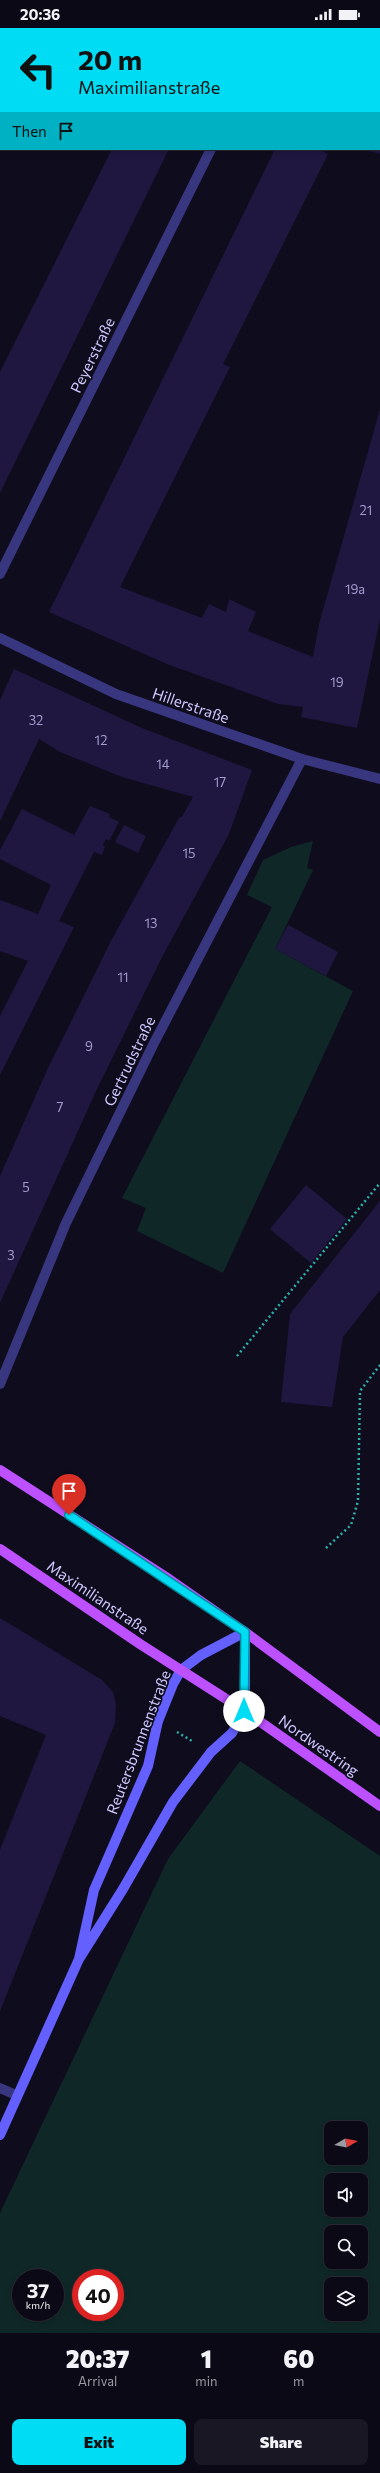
<!DOCTYPE html>
<html lang="en">
<head>
<meta charset="utf-8">
<style>
  body { margin:0; font-family:Commissioner,sans-serif; background:#191723; color:#f1f3f6; height:100vh; display:flex; flex-direction:column; font-size:15px; white-space:nowrap }
  * { box-sizing:border-box; margin:0 }
  p { font-size:13px; color:#9a9aa1 }
  .icon { flex:none; width:22px; height:22px; fill:none; stroke:currentColor; stroke-width:2; stroke-linecap:round; stroke-linejoin:round }
  .map { position:relative; height:2305px; overflow:hidden }
  .sheet { display:flex; flex-direction:column; background:#0b0916; flex:1 }
  .sheet>* { flex:none }
  .hud { position:absolute; left:0px; top:0px; width:380px; height:122px; box-shadow:0 2px 6px #0003,0 0 0 1px #2b2a35; background:#00dcf4; color:#111; overflow:hidden }
  .needle { width:26px; rotate:80deg }
  .tools { position:absolute; left:324px; top:2093px; display:grid; gap:8px }
  .tools a { display:grid; place-items:center; width:44px; height:44px; border-radius:8px; background:#0b0916; box-shadow:0 2px 6px #0003,0 0 0 1px #2b2a35; font-size:20px }
  .speed { position:absolute; left:12px; top:2241px; display:flex; gap:8px; font-size:20px; font-weight:700; text-align:center }
  .speed>* { display:grid; place-content:center; width:52px; height:52px; border-radius:50%; background:#0b0916; box-shadow:0 2px 6px #0003,0 0 0 1px #2b2a35; line-height:1 }
  .speed small { font-size:10px; font-weight:400 }
  .speed .limit { border:6px solid #d22; background:#fff; color:#111 }
  .pin { position:absolute; display:grid; place-items:center; width:34px; height:34px; color:#fff; margin:-41px -17px; border-radius:50% 50% 50% 0; rotate:-45deg; box-shadow:0 0 4px #0007 }
  .pin .icon { rotate:45deg }
  .me { position:absolute; width:44px; margin:-22px; rotate:0deg; stroke-linejoin:round; filter:drop-shadow(0 0 3px #0008) }
  .turn { display:flex; align-items:center; gap:14px; height:84px; padding:0 12px; font-size:18px }
  .turn .icon { width:52px; height:52px; stroke-width:2.5 }
  .turn b { display:block; font-size:28px; line-height:34px }
  .then { display:flex; align-items:center; height:38px; padding:0 12px; background:#0003; gap:8px; font-size:15px }
  .eta { display:flex; justify-content:space-evenly; align-items:center; height:68px; text-align:center }
  .eta b { font-size:24px; font-weight:800; line-height:28px }
  .button { display:flex; gap:8px; margin-top:auto; padding:8px 12px }
  .button a { flex:1; height:46px; border-radius:8px; background:#00dcf4; color:#111; font-size:16px; font-weight:800; line-height:46px; text-align:center }
  .button a+a { background:#191723; color:#f1f3f6 }
  .status { display:flex; justify-content:space-between; align-items:center; height:28px; padding:0 20px; background:#0b0916; direction:ltr }
  .status svg { height:11px; fill:currentColor }
  .map>svg:first-child { display:block }
  .green { fill:#0f2827; fill-rule:evenodd }
  .building { fill:#1f173f }
  .lines { fill:none; stroke-linecap:round; stroke-linejoin:round }
  .path { stroke:#2bb1a9; stroke-width:2.5; stroke-dasharray:2 3; stroke-linecap:butt }
  .street { stroke:#38367e; stroke-width:10 }
  .secondary { stroke:#6460ff; stroke-width:10 }
  .primary { stroke:#bd50ff; stroke-width:10 }
  .route-casing { stroke:#008f9f; stroke-width:10 }
  .route { stroke:#00dcf4; stroke-width:7 }
  .labels { text-anchor:middle; dominant-baseline:central; stroke-width:3.5; stroke-linejoin:round; paint-order:stroke }
  .number-label { font-size:13px; fill:#a39ccf }
  .street-label { font-size:15px; fill:#cfc9ff; stroke:#0f0c1e }
</style>
</head>
<body>
<div class="status"><b>20:36</b><svg viewBox="0 0 49 12"><path d="M0 12V9h3v3zM5 12V6h3v6zM10 12V3h3v9zM15 12V0h3v12zM26 1h20v11H26zM47 4h2v5h-2z"/></svg></div>
<div class="map">
<svg width="380" height="2305" viewBox="0 0 380 2305">
  <rect width="100%" height="100%" fill="#0f0c1e"/>
  <!-- green -->
  <g class="green">
    <polygon points="313,813 307,840 313,842 275,921 353,963 223,1245 137,1203 146,1180 122,1170 272,879 247,867 263,832 291,819"/>
    <path d="M240 1733 380 1828V2305H0V2185L168 1831ZM331 2100H361V2130H331ZM331 2152H361V2182H331ZM331 2204H361V2234H331ZM21 2250H55V2284H21ZM81 2250H115V2284H81ZM331 2256H361V2286H331Z"/>
  </g>
  <!-- building -->
  <g class="building">
    <polygon points="112,121 169,121 0,465 0,344"/>
    <polygon points="275,121 318,121 328,126 223,336 230,339 120,559 202,590 209,576 226,584 229,571 256,584 248,603 313,629 319,596 380,381 380,591 357,700 301,689 303,679 278,676 167,636 49,584"/>
    <polygon points="362,121 380,121 380,126"/>
    <polygon points="14,641 142,700 252,742 229,806 162,929 97,1061 0,1275 0,1148 48,1040 112,911 179,790 182,789 193,769 122,749 60,724 39,711 0,793 0,672"/>
    <polygon points="90,778 110,786 109,789 119,794 109,813 106,811 103,817 105,819 102,827 94,824 59,893 74,899 0,1047 0,988 28,933 0,923 0,872 38,886 51,857 0,831 0,822 22,781 74,807"/>
    <polygon points="124,797 146,808 138,825 115,814"/>
    <polygon points="288,897 338,924 326,948 275,921"/>
    <polygon points="306,1157 347,1191 311,1235 270,1201"/>
    <polygon points="380,1173 380,1262 343,1309 332,1379 281,1374 290,1286"/>
    <polygon points="0,1590 102,1652 113,1664 116,1676 115,1695 0,1983 0,1822 46,1707 0,1688"/>
  </g>
  <g class="lines">
    <!-- path -->
    <g class="path">
      <polyline points="237,1328 380,1155"/>
      <polyline points="326,1520 351,1497 358,1473 360,1363 380,1337"/>
      <polyline points="177,1704 192,1713"/>
    </g>
    <!-- street -->
    <g class="street">
      <polyline points="281,0 284,1"/>
      <polyline points="267,1 267,0"/>
      <polyline points="379,29 380,30"/>
      <polyline points="0,546 211,121"/>
      <polyline points="0,610 116,666 302,731 380,751"/>
      <polyline points="0,1356 66,1195 153,1017 302,731"/>
      <polyline points="0,2060 16,2067"/>
    </g>
    <!-- secondary -->
    <polyline class="secondary" points="0,2107 79,1931 123,1861 173,1774 211,1724 232,1705 245,1683 245,1604 201,1627 181,1642 173,1656 158,1693 148,1738 94,1862 79,1931"/>
    <!-- primary -->
    <g class="primary">
      <polyline points="0,1442 169,1551 245,1604 380,1704"/>
      <polyline points="0,1521 140,1616 245,1683 380,1778"/>
    </g>
  </g>
  <g class="lines">
    <defs>
      <polyline id="route" points="69,1487 245,1604 244,1683"/>
    </defs>
    <!-- route casing -->
    <use href="#route" class="route-casing"/>
    <!-- route -->
    <use href="#route" class="route"/>
  </g>
  <g class="labels">
    <!-- number labels -->
    <g class="number-label">
      <text x="366" y="482">21</text>
      <text x="355" y="561">19a</text>
      <text x="337" y="654">19</text>
      <text x="36" y="692">32</text>
      <text x="101" y="712">12</text>
      <text x="163" y="736">14</text>
      <text x="220" y="754">17</text>
      <text x="189" y="825">15</text>
      <text x="151" y="895">13</text>
      <text x="123" y="949">11</text>
      <text x="89" y="1018">9</text>
      <text x="60" y="1079">7</text>
      <text x="26" y="1159">5</text>
      <text x="11" y="1227">3</text>
    </g>
    <!-- street labels -->
    <g class="street-label">
      <text transform="translate(92 327) rotate(-64)">Peyerstraße</text>
      <text transform="translate(191 677) rotate(19)">Hillerstraße</text>
      <text transform="translate(129 1033) rotate(-64)">Gertrudstraße</text>
      <text transform="translate(98 1569) rotate(34)">Maximilianstraße</text>
      <text transform="translate(138 1714) rotate(-69)">Reutersbrunnenstraße</text>
      <text transform="translate(319 1717) rotate(35)">Nordwestring</text>
    </g>
  </g>
</svg>
<div class="tools">
<a><svg class="needle" viewBox="-14 -14 28 28"><path d="M0-13l5 13h-10z" fill="#e53935"/><path d="M0 13l5-13h-10z" fill="#9a9aa1"/></svg></a>
<a><svg class="icon" aria-label="sound" viewBox="0 0 24 24"><path d="M4 9h4l5-4v14l-5-4H4zM17 9q2 3 0 6"/></svg></a>
<a><svg class="icon" aria-label="search" viewBox="0 0 24 24"><circle cx="10" cy="10" r="6"/><path d="M15 15l6 6"/></svg></a>
<a><svg class="icon" aria-label="layers" viewBox="0 0 24 24"><path d="M12 4l9 5-9 5-9-5zM3 14l9 5 9-5"/></svg></a>
</div>
<div class="speed"><div>37<small>km/h</small></div><div class="limit">40</div></div>
<div class="pin" style="left:69px;top:1487px;background:#d93025"><svg class="icon" aria-label="arrive" viewBox="0 0 24 24"><path d="M6 21V4h12l-3 4 3 4H6"/></svg></div>
<svg class="me" style="left:244px;top:1683px" viewBox="-20 -20 40 40"><circle r="19" fill="#fff"/><path d="M0-13L10 11 0 6-10 11z" fill="#00dcf4"/></svg>
<div class="hud">
<div class="turn"><svg class="icon" aria-label="left" viewBox="0 0 24 24"><path d="M17 20v-9H6M10 6l-5 5 5 5"/></svg><div><b>20 m</b>Maximilianstraße</div></div>
<div class="then">Then<svg class="icon" aria-label="arrive" viewBox="0 0 24 24"><path d="M6 21V4h12l-3 4 3 4H6"/></svg></div>
</div>
</div>
<section class="sheet">
<div class="eta">
<div><b>20:37</b><p>Arrival</p></div>
<div><b>1</b><p>min</p></div>
<div><b>60</b><p>m</p></div>
</div>
<div class="button"><a>Exit</a><a>Share</a></div>
</section>
</body>
</html>
